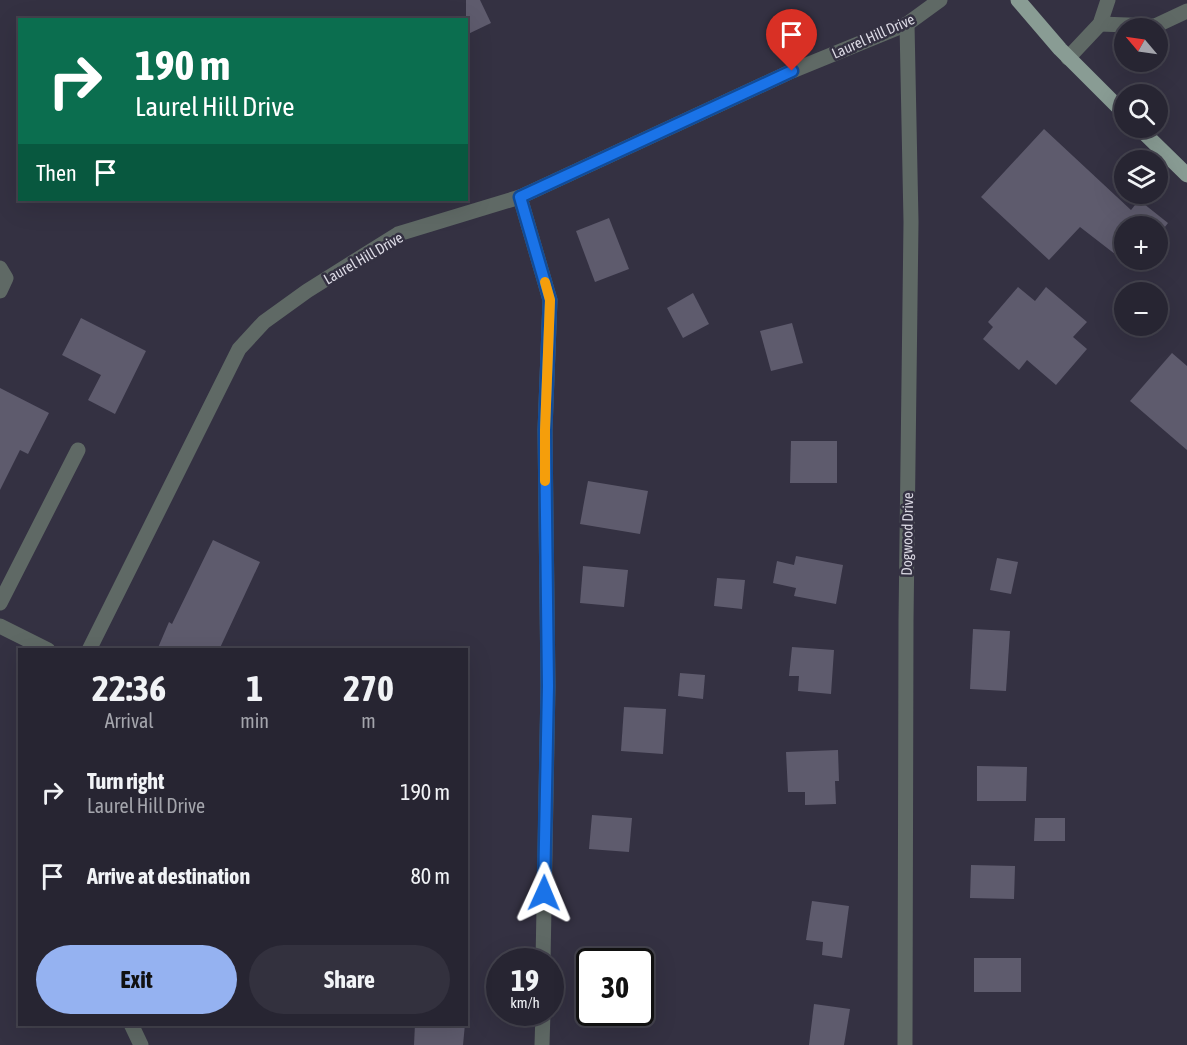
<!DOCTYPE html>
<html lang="en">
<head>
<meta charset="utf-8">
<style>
  body { margin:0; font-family:"Asap Condensed",sans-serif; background:#33313e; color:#f1f3f6; height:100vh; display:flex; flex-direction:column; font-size:22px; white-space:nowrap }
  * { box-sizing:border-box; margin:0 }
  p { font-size:20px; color:#a4a5ac }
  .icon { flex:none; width:33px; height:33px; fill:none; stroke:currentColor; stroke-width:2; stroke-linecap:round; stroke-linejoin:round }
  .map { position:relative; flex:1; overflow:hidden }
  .side { position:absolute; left:18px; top:648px; width:450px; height:378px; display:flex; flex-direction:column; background:#272532; border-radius:0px; box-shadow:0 6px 24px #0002,0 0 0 2px #43424d }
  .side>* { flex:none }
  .banner { position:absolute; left:18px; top:18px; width:450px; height:183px; border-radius:0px; box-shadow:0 6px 24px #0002,0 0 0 2px #43424d; background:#0b6e4f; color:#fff; overflow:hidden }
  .needle { width:39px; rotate:299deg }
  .tools { position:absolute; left:1114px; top:18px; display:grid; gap:12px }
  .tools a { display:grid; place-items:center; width:54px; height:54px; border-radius:50%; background:#272532; box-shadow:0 6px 24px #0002,0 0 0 2px #43424d; font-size:30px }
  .speed { position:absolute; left:486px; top:948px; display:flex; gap:12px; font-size:30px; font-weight:700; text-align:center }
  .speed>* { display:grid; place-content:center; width:78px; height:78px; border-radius:50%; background:#272532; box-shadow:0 6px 24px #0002,0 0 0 2px #43424d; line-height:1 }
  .speed small { font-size:15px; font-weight:400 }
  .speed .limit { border:3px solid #111; border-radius:9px; background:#fff; color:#111 }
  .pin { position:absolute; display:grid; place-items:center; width:51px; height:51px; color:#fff; margin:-62px -26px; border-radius:50% 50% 50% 0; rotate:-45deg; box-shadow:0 0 6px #0007 }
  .pin .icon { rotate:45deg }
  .me { position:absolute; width:66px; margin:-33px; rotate:1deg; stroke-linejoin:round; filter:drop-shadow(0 0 4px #0008) }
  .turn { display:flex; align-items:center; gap:21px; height:126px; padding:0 18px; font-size:27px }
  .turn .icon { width:78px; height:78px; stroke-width:2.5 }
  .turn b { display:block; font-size:42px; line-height:51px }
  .then { display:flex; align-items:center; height:57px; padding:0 18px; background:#0003; gap:12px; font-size:22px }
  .eta { display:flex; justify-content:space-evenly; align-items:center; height:102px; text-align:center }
  .eta b { font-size:36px; font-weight:700; line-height:42px }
  .primary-button { display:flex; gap:12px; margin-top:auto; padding:12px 18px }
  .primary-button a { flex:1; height:69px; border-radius:36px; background:#95b2f1; color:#111; font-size:24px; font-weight:700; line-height:69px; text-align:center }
  .primary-button a+a { background:#33313e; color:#f1f3f6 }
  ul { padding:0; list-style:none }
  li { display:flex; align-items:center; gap:18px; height:84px; padding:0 18px }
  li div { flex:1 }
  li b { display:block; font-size:22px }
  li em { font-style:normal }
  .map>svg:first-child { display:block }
  .building { fill:#5e5b6d }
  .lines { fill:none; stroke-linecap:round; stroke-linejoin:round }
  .service { stroke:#5f6965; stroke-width:15 }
  .minor { stroke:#5f6965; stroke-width:15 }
  .primary { stroke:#899c94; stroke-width:15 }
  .route-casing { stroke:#114b97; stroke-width:15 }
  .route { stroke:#1a73e8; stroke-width:10 }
  .slow { stroke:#f59e0b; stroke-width:10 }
  .labels { text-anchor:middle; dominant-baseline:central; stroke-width:5; stroke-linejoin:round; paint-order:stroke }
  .street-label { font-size:15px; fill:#dbd9e4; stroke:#343142 }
</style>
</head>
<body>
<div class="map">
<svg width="1187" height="1045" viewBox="0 0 1187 1045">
  <rect width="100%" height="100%" fill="#343142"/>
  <!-- building -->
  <g class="building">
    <polygon points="466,0 480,0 491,23 466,35"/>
    <polygon points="1044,129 1131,210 1139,200 1168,223 1158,236 1158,226 1125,226 1125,260 1140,260 1133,268 1080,227 1049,260 981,197"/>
    <polygon points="609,218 629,269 595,282 576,231"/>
    <polygon points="1018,287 1035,301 1046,287 1087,322 1073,337 1087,349 1056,385 1027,360 1019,370 983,339 993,327 988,322"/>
    <polygon points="693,293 709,324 683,338 667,308"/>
    <polygon points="81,318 146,351 115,414 88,400 101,375 62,355"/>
    <polygon points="792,323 803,363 771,371 760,331"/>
    <polygon points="1172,353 1187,366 1187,450 1130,401"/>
    <polygon points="0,388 49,413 28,454 20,450 0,490"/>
    <polygon points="791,441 837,441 837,483 790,483"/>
    <polygon points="588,481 648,491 640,534 580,524"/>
    <polygon points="213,540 260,562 219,650 157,650 169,622 172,624"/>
    <polygon points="796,556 843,565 836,604 794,596 796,588 773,583 777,561 794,565"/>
    <polygon points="997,558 1018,562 1011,594 990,590"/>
    <polygon points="583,566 628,570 624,607 580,603"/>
    <polygon points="717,578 745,580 742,609 714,606"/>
    <polygon points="973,629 1010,631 1006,691 970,689"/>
    <polygon points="792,647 834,650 831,694 798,691 799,676 789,676"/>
    <polygon points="680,673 705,675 703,699 678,696"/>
    <polygon points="624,707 666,709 663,754 621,751"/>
    <polygon points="838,750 839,781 835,781 836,804 805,805 805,792 788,792 786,752"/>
    <polygon points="977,766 1027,767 1026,801 977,801"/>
    <polygon points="592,815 632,818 629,852 589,849"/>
    <polygon points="1035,818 1065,818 1065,841 1034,841"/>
    <polygon points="971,865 1015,866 1014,899 970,898"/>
    <polygon points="812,901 849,906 842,958 822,955 823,942 806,940"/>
    <rect x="974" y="958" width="47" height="34"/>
    <polygon points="814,1004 850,1009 844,1045 809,1045"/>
    <polygon points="415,1024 465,1024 463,1045 414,1045"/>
  </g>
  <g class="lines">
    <!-- service -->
    <g class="service">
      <polyline points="1100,24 1155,26 1187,11"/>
      <polyline points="1068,58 1100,24 1108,0"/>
      <polyline points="0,268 6,278 0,291"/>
      <polyline points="0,603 78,450"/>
    </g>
    <!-- minor -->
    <g class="minor">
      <polyline points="520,197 550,300 545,430 548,686 543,962"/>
      <polyline points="0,626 48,650"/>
      <polyline points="89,650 239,349 264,322 307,291 398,234 520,197 792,71 907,24 940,0"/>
      <polyline points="131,1024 141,1045"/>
      <polyline points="542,1045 543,1012"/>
      <polyline points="905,1045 906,621 911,222 907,24"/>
    </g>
    <!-- primary -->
    <g class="primary">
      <polyline points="1018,0 1060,49 1125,114"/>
      <polyline points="1139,128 1187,175"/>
    </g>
  </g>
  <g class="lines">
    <defs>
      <polyline id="route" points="544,893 548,686 545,430 550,300 520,197 792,71"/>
    </defs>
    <!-- route casing -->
    <use href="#route" class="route-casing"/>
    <!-- route -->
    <use href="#route" class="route"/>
    <!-- slow -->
    <polyline class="slow" points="545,282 550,300 545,430 545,481"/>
  </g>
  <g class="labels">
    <!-- street labels -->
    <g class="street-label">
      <text transform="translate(873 36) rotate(-24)">Laurel Hill Drive</text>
      <text transform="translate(363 258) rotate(-30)">Laurel Hill Drive</text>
      <text transform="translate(907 534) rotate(-89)">Dogwood Drive</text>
    </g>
  </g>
</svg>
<div class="tools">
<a><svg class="needle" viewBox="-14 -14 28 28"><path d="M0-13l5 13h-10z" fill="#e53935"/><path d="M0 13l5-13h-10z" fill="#a4a5ac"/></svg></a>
<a><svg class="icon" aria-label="search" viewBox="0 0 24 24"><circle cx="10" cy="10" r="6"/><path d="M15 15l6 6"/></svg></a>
<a><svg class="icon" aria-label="layers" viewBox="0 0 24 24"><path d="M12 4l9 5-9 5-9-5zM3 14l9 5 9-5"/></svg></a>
<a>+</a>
<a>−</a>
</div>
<div class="speed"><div>19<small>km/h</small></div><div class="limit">30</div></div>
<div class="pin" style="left:792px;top:71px;background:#d93025"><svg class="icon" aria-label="arrive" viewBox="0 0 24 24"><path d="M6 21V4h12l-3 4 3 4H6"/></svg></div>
<svg class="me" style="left:544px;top:893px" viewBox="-20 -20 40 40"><path d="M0-17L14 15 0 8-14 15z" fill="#1a73e8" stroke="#fff" stroke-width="4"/></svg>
<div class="banner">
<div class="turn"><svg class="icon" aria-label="right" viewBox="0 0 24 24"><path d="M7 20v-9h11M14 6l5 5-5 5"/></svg><div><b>190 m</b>Laurel Hill Drive</div></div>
<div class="then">Then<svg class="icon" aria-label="arrive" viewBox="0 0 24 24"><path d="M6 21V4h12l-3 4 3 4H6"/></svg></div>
</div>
<section class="side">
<div class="eta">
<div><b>22:36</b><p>Arrival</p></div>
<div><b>1</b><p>min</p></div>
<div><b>270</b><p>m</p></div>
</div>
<ul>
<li><svg class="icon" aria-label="right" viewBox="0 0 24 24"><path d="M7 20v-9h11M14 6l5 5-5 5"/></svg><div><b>Turn right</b><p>Laurel Hill Drive</p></div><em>190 m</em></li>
<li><svg class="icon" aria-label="arrive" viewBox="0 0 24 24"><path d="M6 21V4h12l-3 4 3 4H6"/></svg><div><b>Arrive at destination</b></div><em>80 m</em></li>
</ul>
<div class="primary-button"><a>Exit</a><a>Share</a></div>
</section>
</div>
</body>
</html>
